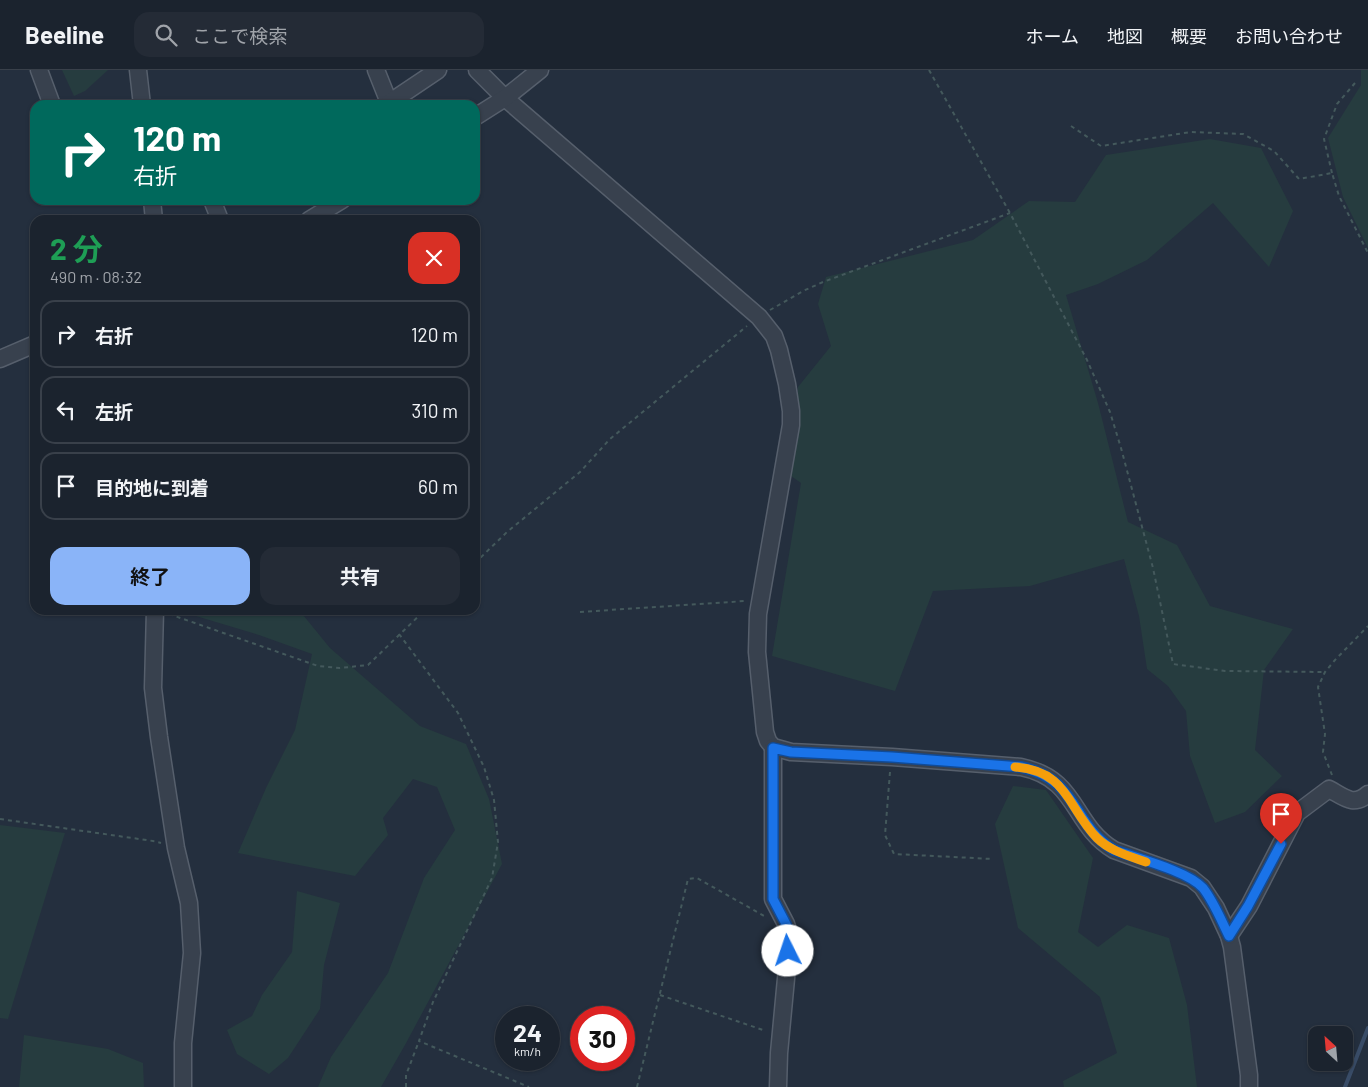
<!DOCTYPE html>
<html lang="ja">
<head>
<meta charset="utf-8">
<style>
  body { margin:0; font-family:Barlow,"Noto Sans JP",sans-serif; background:#242b36; color:#f1f3f6; height:100vh; display:flex; flex-direction:column; font-size:19px; white-space:nowrap }
  * { box-sizing:border-box; margin:0 }
  p { font-size:16px; color:#a0a4aa }
  .icon { flex:none; width:28px; height:28px; fill:none; stroke:currentColor; stroke-width:2; stroke-linecap:round; stroke-linejoin:round }
  .map { position:relative; flex:1; overflow:hidden }
  .drawer { position:absolute; left:30px; top:145px; width:450px; height:400px; display:flex; flex-direction:column; background:#1b232e; border-radius:15px; box-shadow:0 1px 4px #0004,0 0 0 1px #39404a }
  .drawer>* { flex:none }
  .top-card { position:absolute; left:30px; top:30px; width:450px; height:105px; border-radius:15px; box-shadow:0 1px 4px #0004,0 0 0 1px #39404a; background:#00695c; color:#fff; overflow:hidden }
  .needle { width:32px; rotate:334deg }
  .fabs { position:absolute; left:1308px; top:956px; display:grid; gap:10px }
  .fabs a { display:grid; place-items:center; width:45px; height:45px; border-radius:10px; background:#1b232e; box-shadow:0 1px 4px #0004,0 0 0 1px #39404a; font-size:25px }
  .speed { position:absolute; left:495px; top:936px; display:flex; gap:10px; font-size:25px; font-weight:700; text-align:center }
  .speed>* { display:grid; place-content:center; width:65px; height:65px; border-radius:50%; background:#1b232e; box-shadow:0 1px 4px #0004,0 0 0 1px #39404a; line-height:1 }
  .speed small { font-size:12px; font-weight:400 }
  .speed .limit { border:8px solid #d22; background:#fff; color:#111 }
  .pin { position:absolute; display:grid; place-items:center; width:42px; height:42px; color:#fff; margin:-51px -21px; border-radius:50% 50% 50% 0; rotate:-45deg; box-shadow:0 0 5px #0007 }
  .pin .icon { rotate:45deg }
  .me { position:absolute; width:55px; margin:-28px; rotate:356deg; stroke-linejoin:round; filter:drop-shadow(0 0 4px #0008) }
  .turn { display:flex; align-items:center; gap:18px; height:105px; padding:0 20px; font-size:22px }
  .turn .icon { width:65px; height:65px; stroke-width:2.5 }
  .turn b { display:block; font-size:35px; line-height:42px }
  .round { display:grid; place-items:center; flex:none; width:52px; height:52px; border-radius:15px; background:#242b36 }
  .headline { display:flex; align-items:center; justify-content:space-between; height:85px; padding:0 20px }
  h1 { font-size:30px; font-weight:700; line-height:38px; color:#1e9e55 }
  .cta { display:flex; gap:10px; margin-top:auto; padding:10px 20px }
  .cta a { flex:1; height:58px; border-radius:15px; background:#8ab4f8; color:#111; font-size:20px; font-weight:700; line-height:58px; text-align:center }
  .cta a+a { background:#242b36; color:#f1f3f6 }
  ul { padding:0; list-style:none }
  li { display:flex; align-items:center; gap:15px; height:68px; margin:0 10px 8px; padding:0 10px; border:2px solid #39404a; border-radius:15px }
  li div { flex:1 }
  li b { display:block; font-size:19px }
  li em { font-style:normal }
  header { display:flex; align-items:center; gap:30px; box-sizing:border-box; height:70px; padding:0 25px; background:#1b232e; border-bottom:1px solid #39404a }
  header strong { font-size:24px }
  nav { display:flex; gap:28px; margin-inline-start:auto; font-size:18px }
  .search { width:350px; height:45px; background:#242b36; display:flex; align-items:center; gap:12px; box-sizing:border-box; padding:0 18px; border-radius:15px; color:#a0a4aa; font-size:19px }
  .map>svg:first-child { display:block }
  .green { fill:#263c3f }
  .lines { fill:none; stroke-linecap:round; stroke-linejoin:round }
  .stream { stroke:#394c67; stroke-width:4 }
  .minor-casing { stroke:#565f6c; stroke-width:19 }
  .path { stroke:#44595c; stroke-width:2; stroke-dasharray:4 4; stroke-linecap:butt }
  .minor { stroke:#38414e; stroke-width:16 }
  .route-casing { stroke:#114b97; stroke-width:12 }
  .route { stroke:#1a73e8; stroke-width:9 }
  .slow { stroke:#f59e0b; stroke-width:9 }
</style>
</head>
<body>
<header>
<strong>Beeline</strong>
<div class="search"><svg class="icon" aria-label="search" viewBox="0 0 24 24"><circle cx="10" cy="10" r="6"/><path d="M15 15l6 6"/></svg>ここで検索</div>
<nav><a>ホーム</a><a>地図</a><a>概要</a><a>お問い合わせ</a></nav>
</header>
<div class="map">
<svg width="1368" height="1017" viewBox="0 0 1368 1017">
  <rect width="100%" height="100%" fill="#242f3e"/>
  <!-- green -->
  <g class="green">
    <polygon points="62,0 108,0 85,21 74,26"/>
    <polygon points="1361,0 1368,0 1368,178 1343,127 1328,68 1361,15"/>
    <polygon points="1210,69 1261,78 1293,141 1269,197 1213,133 1147,190 1098,214 1066,225 1098,333 1128,452 1177,475 1210,536 1293,559 1264,600 1255,680 1282,706 1245,742 1215,753 1190,686 1186,641 1168,616 1147,599 1139,546 1124,489 1030,516 933,521 895,621 772,586 801,413 791,406 798,317 831,276 818,234 826,207 973,170 1029,131 1075,132 1106,85"/>
    <polygon points="176,540 299,540 330,578 420,656 466,674 489,729 502,794 405,975 381,1017 318,1017 331,987 388,903 424,808 455,760 437,717 413,709 383,748 388,765 355,806 238,783 266,718 295,660 312,584 259,565"/>
    <polygon points="1013,716 1046,720 1093,788 1078,862 1098,877 1127,855 1169,868 1187,935 1197,1017 1064,1017 1063,1011 1117,983 1100,927 1018,858 995,754"/>
    <polygon points="0,755 65,763 8,949 0,948"/>
    <polygon points="297,821 340,833 324,895 320,939 288,988 269,1004 237,984 227,960 252,946 262,925 292,882"/>
    <polygon points="24,965 108,979 143,993 144,1017 19,1017"/>
  </g>
  <g class="lines">
    <!-- stream -->
    <polyline class="stream" points="1345,1017 1368,958"/>
    <defs>
      <g id="minor">
        <polyline points="39,0 52,35"/>
        <polyline points="138,0 142,35"/>
        <polyline points="376,0 390,35"/>
        <path d="M477 0 505 28 759 247 774 266 779 280 787 314 791 341V355L758 544 757 582 765 662 768 671 773 677 791 682 892 687 1021 697C1079 709 1071 754 1114 780L1191 808 1202 817 1216 838 1229 866 1232 877 1249 1005V1017"/>
        <polyline points="389,33 438,0"/>
        <polyline points="475,47 505,28 540,0"/>
        <polyline points="152,130 154,150"/>
        <polyline points="212,130 220,150"/>
        <polyline points="309,150 342,130"/>
        <polyline points="0,289 35,274"/>
        <polyline points="155,540 153,618 159,667 176,778 189,833 192,883 183,973 183,1017"/>
        <polyline points="773,677 773,829 786,854 790,866 779,983 778,1017"/>
        <path d="M1229 866 1249 836 1297 743 1329 719C1344 727 1353 737 1368 724"/>
      </g>
    </defs>
    <!-- minor casing -->
    <use href="#minor" class="minor-casing"/>
    <!-- path -->
    <g class="path">
      <polyline points="929,0 1010,143 1087,290 1110,342 1121,378 1153,498 1173,594 1225,601 1325,602"/>
      <polyline points="1071,56 1101,76 1191,62 1243,64 1274,81 1299,109 1332,103 1339,126 1368,183"/>
      <polyline points="1332,103 1324,69 1337,34 1355,13"/>
      <polyline points="770,240 803,221 823,212 1010,143"/>
      <polyline points="475,493 507,462 580,402 610,369 747,256"/>
      <polyline points="580,542 745,531"/>
      <polyline points="169,544 318,596 340,598 368,595 425,540"/>
      <polyline points="399,564 458,643 484,697 494,730 498,772 492,808 433,932 419,971 529,1017"/>
      <polyline points="890,702 885,765 894,784 993,789"/>
      <polyline points="1332,705 1323,682 1325,664 1318,617 1325,602 1335,590 1368,556"/>
      <polyline points="0,749 153,771 161,773"/>
      <polyline points="660,925 766,961"/>
      <polyline points="406,1017 406,1005 419,971"/>
      <polyline points="637,1017 688,809 697,808 766,847"/>
    </g>
    <!-- minor -->
    <use href="#minor" class="minor"/>
  </g>
  <g class="lines">
    <defs>
      <path id="route" d="M788 881 790 866 786 854 773 829V678L791 682 892 687 1021 697C1079 709 1071 754 1114 780 1136 788 1188 801 1203 818 1214 832 1221 850 1229 866L1248 836 1281 774"/>
    </defs>
    <!-- route casing -->
    <use href="#route" class="route-casing"/>
    <!-- route -->
    <use href="#route" class="route"/>
    <!-- slow -->
    <path class="slow" d="M1015 697C1068 701 1067 737 1097 768 1110 781 1129 786 1146 792"/>
  </g>
</svg>
<div class="fabs">
<a><svg class="needle" viewBox="-14 -14 28 28"><path d="M0-13l5 13h-10z" fill="#e53935"/><path d="M0 13l5-13h-10z" fill="#a0a4aa"/></svg></a>
</div>
<div class="speed"><div>24<small>km/h</small></div><div class="limit">30</div></div>
<div class="pin" style="left:1281px;top:774px;background:#d93025"><svg class="icon" aria-label="arrive" viewBox="0 0 24 24"><path d="M6 21V4h12l-3 4 3 4H6"/></svg></div>
<svg class="me" style="left:788px;top:881px" viewBox="-20 -20 40 40"><circle r="19" fill="#fff"/><path d="M0-13L10 11 0 6-10 11z" fill="#1a73e8"/></svg>
<div class="top-card">
<div class="turn"><svg class="icon" aria-label="right" viewBox="0 0 24 24"><path d="M7 20v-9h11M14 6l5 5-5 5"/></svg><div><b>120 m</b>右折</div></div>
</div>
<section class="drawer">
<div class="headline"><div><h1>2 分</h1><p>490 m · 08:32</p></div><a class="round" style="background:#d93025;color:#fff"><svg class="icon" aria-label="close" viewBox="0 0 24 24"><path d="M6 6l12 12M18 6L6 18"/></svg></a></div>
<ul>
<li><svg class="icon" aria-label="right" viewBox="0 0 24 24"><path d="M7 20v-9h11M14 6l5 5-5 5"/></svg><div><b>右折</b></div><em>120 m</em></li>
<li><svg class="icon" aria-label="left" viewBox="0 0 24 24"><path d="M17 20v-9H6M10 6l-5 5 5 5"/></svg><div><b>左折</b></div><em>310 m</em></li>
<li><svg class="icon" aria-label="arrive" viewBox="0 0 24 24"><path d="M6 21V4h12l-3 4 3 4H6"/></svg><div><b>目的地に到着</b></div><em>60 m</em></li>
</ul>
<div class="cta"><a>終了</a><a>共有</a></div>
</section>
</div>
</body>
</html>
